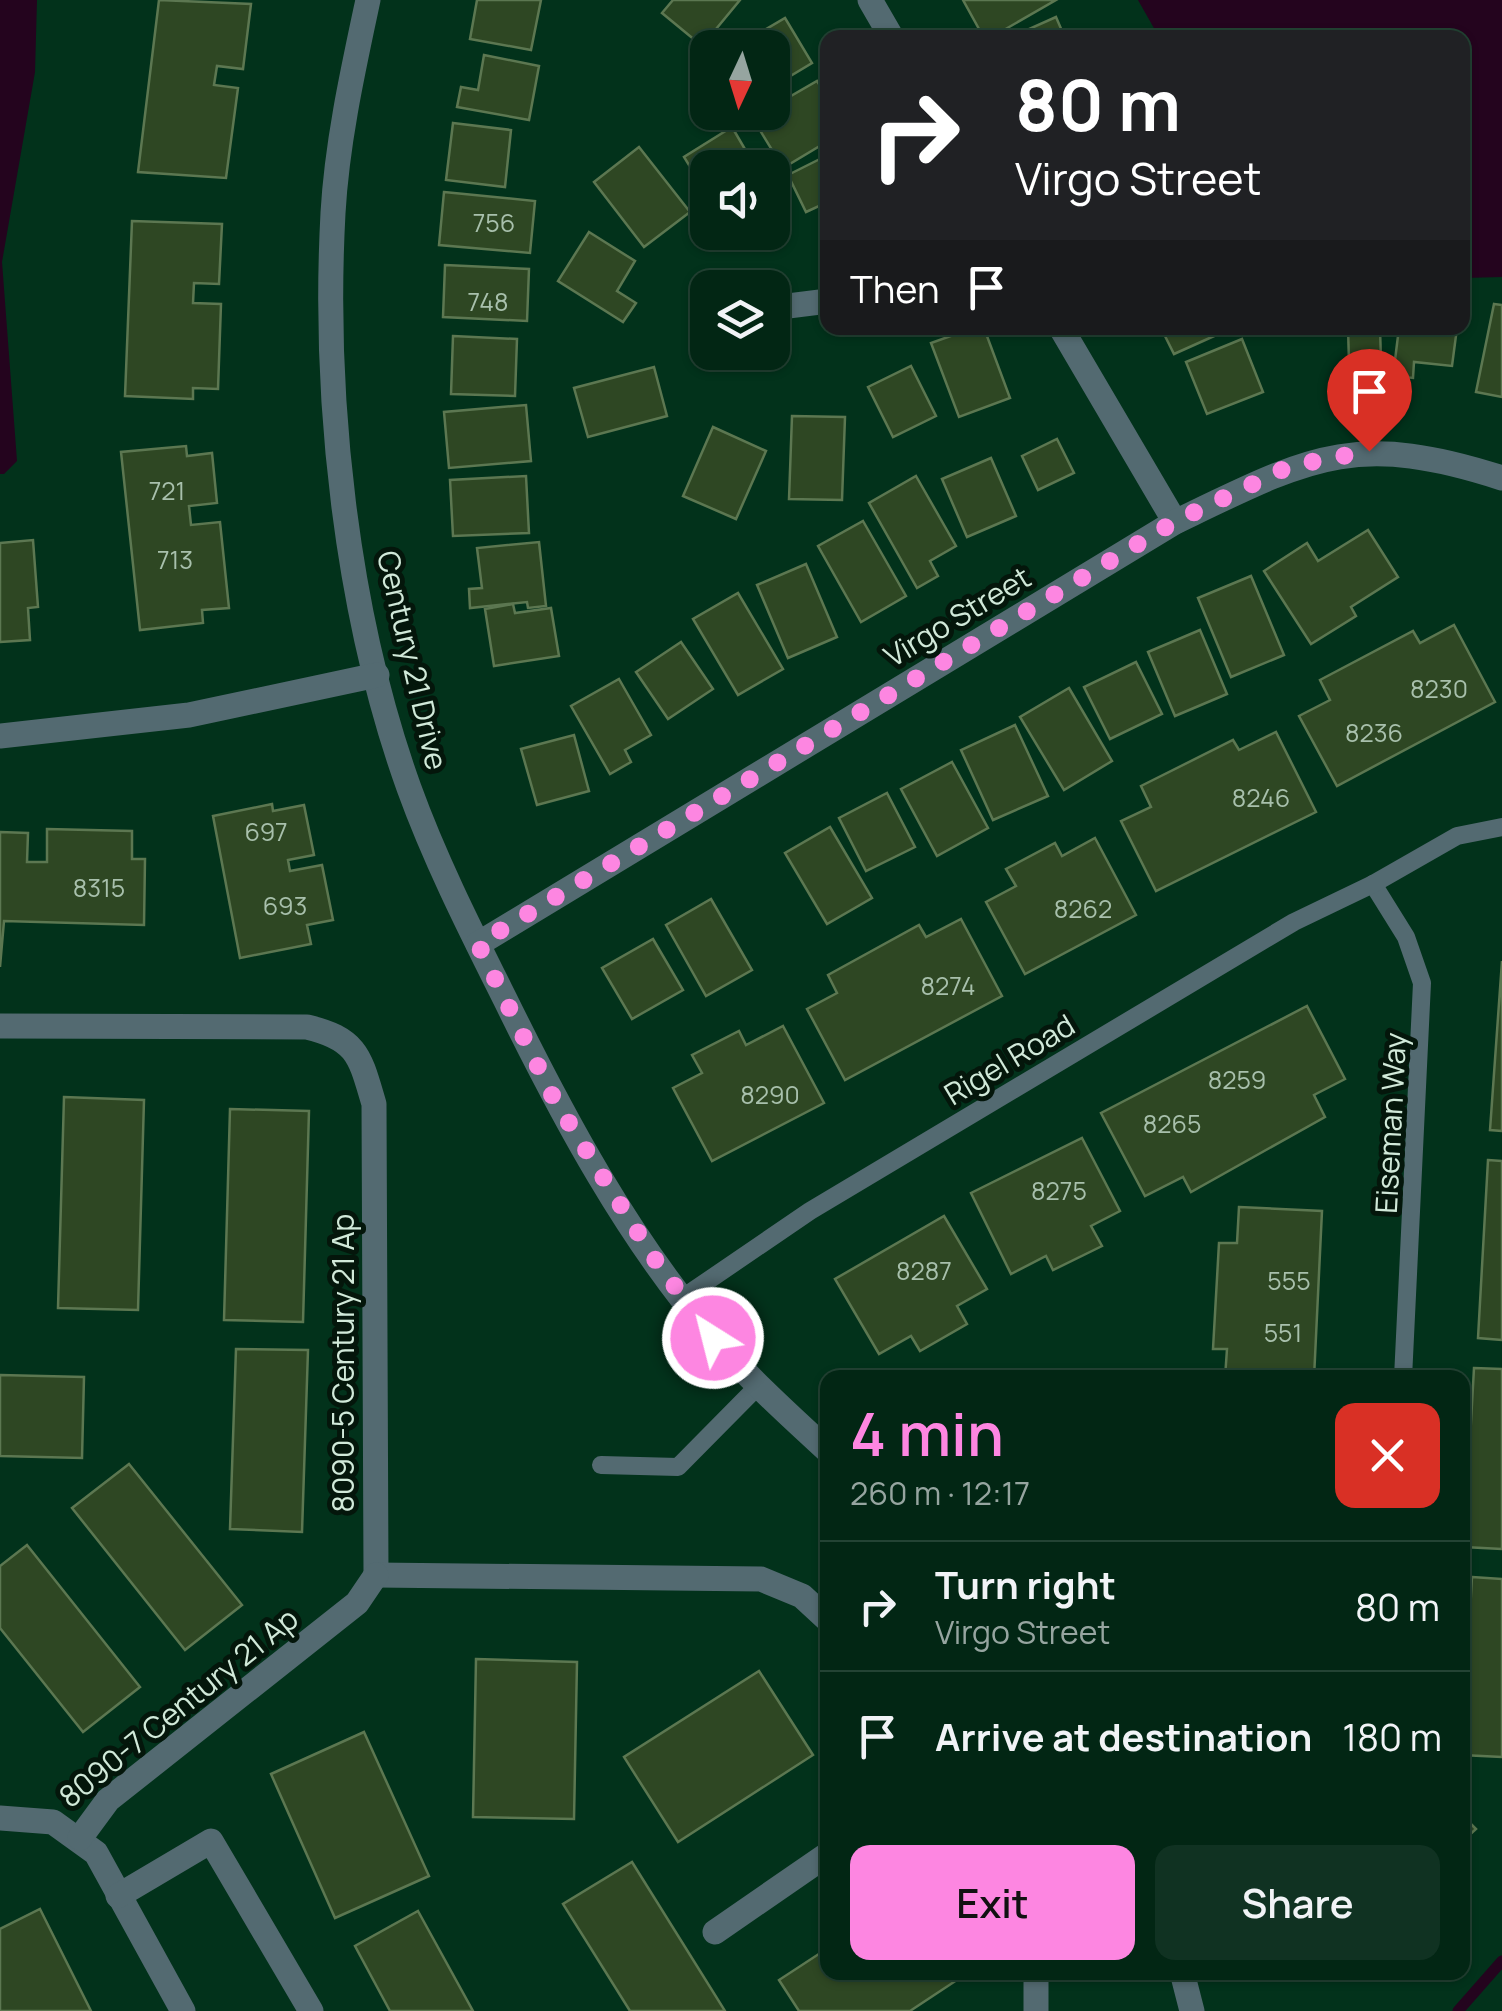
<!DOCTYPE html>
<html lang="en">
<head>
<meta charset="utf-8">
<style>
  body { margin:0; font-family:Manrope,sans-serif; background:#103222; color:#f1f3f6; height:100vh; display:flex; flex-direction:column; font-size:38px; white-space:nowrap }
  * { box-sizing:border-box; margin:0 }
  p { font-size:32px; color:#96a5a0 }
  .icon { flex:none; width:55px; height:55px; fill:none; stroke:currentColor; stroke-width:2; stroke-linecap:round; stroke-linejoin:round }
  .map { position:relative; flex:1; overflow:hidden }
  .panel { position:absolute; left:820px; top:1370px; width:650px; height:610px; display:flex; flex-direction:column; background:#022614; border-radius:20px; box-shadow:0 2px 8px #0004,0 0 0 2px #234334 }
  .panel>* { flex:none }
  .guide { position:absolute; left:820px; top:30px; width:650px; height:305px; border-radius:20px; box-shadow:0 2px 8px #0004,0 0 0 2px #234334; background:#202124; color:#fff; overflow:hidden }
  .needle { width:65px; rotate:184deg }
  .buttons { position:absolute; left:690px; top:30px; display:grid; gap:20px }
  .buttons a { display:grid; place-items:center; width:100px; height:100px; border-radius:20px; background:#022614; box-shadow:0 2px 8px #0004,0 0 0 2px #234334; font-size:50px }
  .pin { position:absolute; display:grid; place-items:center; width:85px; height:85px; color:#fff; margin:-102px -42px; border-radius:50% 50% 50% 0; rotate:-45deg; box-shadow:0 0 10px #0007 }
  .pin .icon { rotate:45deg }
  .me { position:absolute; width:110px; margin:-55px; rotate:324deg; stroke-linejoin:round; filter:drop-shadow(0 0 8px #0008) }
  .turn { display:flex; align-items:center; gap:35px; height:210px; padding:0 30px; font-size:45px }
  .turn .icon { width:130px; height:130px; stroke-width:2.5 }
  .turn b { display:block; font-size:70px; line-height:85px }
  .then { display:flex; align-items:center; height:95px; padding:0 30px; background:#0003; gap:20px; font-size:38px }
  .round { display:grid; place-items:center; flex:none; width:105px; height:105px; border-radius:20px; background:#103222 }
  .overview { display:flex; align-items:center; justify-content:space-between; height:170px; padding:0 30px }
  h1 { font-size:60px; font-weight:600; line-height:75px; color:#fd86e1 }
  .action { display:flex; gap:20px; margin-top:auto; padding:20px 30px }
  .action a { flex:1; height:115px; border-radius:20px; background:#fd86e1; color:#111; font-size:40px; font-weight:600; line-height:115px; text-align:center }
  .action a+a { background:#103222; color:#f1f3f6 }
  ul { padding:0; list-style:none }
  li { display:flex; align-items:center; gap:30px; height:130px; padding:0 30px; border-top:2px solid #234334 }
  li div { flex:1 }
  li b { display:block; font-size:38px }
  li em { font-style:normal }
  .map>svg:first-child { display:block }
  .water { fill:#24041e }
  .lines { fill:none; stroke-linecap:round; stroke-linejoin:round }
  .stream { stroke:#24041e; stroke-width:11 }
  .building { fill:#2e4723; stroke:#5c7751; stroke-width:2.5 }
  .lane { stroke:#536a71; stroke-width:18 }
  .street { stroke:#536a71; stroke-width:25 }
  .route { stroke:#fd86e1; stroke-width:18; stroke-dasharray:0 32.4 }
  .labels { text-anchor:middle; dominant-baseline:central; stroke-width:10; stroke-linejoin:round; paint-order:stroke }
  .number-label { font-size:25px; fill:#a8c0ac }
  .street-label { font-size:30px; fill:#d1e9d9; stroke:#04160b }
</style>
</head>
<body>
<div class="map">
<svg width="1502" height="2011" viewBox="0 0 1502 2011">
  <rect width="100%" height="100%" fill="#02321b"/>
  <!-- water -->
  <g class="water">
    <polygon points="0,0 37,0 35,72 2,262 17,461 4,474 0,474"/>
    <polygon points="1138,0 1502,0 1502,277 1463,278 1462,38 1159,37"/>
  </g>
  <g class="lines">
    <!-- stream -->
    <polyline class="stream" points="1458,2011 1502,1961"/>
  </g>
  <!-- building -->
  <g class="building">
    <polygon points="159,0 251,4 243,69 217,66 214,85 238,88 226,178 138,172"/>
    <polygon points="477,0 541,0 531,50 470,39"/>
    <polygon points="673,0 740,0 702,46 662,13"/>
    <polygon points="963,0 1056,0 990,38 984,38"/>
    <polygon points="1056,17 1065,38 1009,38"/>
    <polygon points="785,18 812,63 772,87 772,48 734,48"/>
    <polygon points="484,55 539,66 529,120 457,107 461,87 478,90"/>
    <polygon points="817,81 828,98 828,141 783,168 753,119 772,112 772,107"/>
    <polygon points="453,123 511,130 505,187 446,180"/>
    <polygon points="732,127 756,168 708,168 708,196 684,157"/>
    <polygon points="639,147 690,212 644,247 594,182"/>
    <polygon points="828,155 828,202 806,212 788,175"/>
    <polygon points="444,192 535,201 530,253 439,245"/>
    <polygon points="132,221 222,224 219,284 194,283 193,303 221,304 218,389 193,388 193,399 125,396"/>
    <polygon points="589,232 635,261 617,291 636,303 623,322 558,281"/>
    <polygon points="445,265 529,269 527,321 443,317"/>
    <polygon points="1494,304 1502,305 1502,397 1476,392"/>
    <polygon points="973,328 984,328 1010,398 959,417 931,343"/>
    <polygon points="1161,328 1232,328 1174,354"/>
    <polygon points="1348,328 1380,328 1381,361 1349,362"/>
    <polygon points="1399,328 1457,328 1452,366 1414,362 1413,378 1393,376"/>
    <polygon points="453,336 517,339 515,396 451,394"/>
    <polygon points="1242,339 1263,392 1207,414 1186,362"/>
    <polygon points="911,366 936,416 893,437 868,387"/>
    <polygon points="654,367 667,416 588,437 574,388"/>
    <polygon points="526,405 531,461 449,468 444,412"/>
    <polygon points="792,416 845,417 842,500 789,499"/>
    <polygon points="713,427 766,451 736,519 683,496"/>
    <polygon points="1057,439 1074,473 1038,490 1022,456"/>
    <polygon points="186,446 187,456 212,453 217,503 189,506 191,525 220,522 229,608 202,610 203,623 140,630 121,452"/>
    <polygon points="991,458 1016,516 967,537 942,479"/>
    <polygon points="526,476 529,533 453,536 450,480"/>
    <polygon points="916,476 956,546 930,561 938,576 917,588 869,503"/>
    <polygon points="863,521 906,596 861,622 818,546"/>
    <polygon points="1368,530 1398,577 1351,607 1356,616 1311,644 1264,571 1307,543 1318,561"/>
    <polygon points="33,540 38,607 28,608 30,640 0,642 0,543"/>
    <polygon points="539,542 546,606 528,608 527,602 470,608 469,589 482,588 477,548"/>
    <polygon points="806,564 837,637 788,658 757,585"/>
    <polygon points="1251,576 1284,655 1231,677 1198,598"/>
    <polygon points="738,593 783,669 738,695 693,619"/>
    <polygon points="513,604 515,613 551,608 559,656 494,666 485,609"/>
    <polygon points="1454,625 1495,702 1337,786 1299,716 1330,700 1320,680 1413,631 1420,643"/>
    <polygon points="1200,630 1227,694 1175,716 1148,652"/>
    <polygon points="681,642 713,689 668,719 636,672"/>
    <polygon points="1136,662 1162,714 1110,739 1084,687"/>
    <polygon points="619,679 651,735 625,750 631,762 610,774 571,706"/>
    <polygon points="1069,688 1112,761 1064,790 1020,717"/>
    <polygon points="1015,725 1048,796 993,820 961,750"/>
    <polygon points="1276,732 1316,812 1156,891 1121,821 1151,807 1141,786 1233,740 1239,750"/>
    <polygon points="574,735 589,791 537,805 521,749"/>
    <polygon points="952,762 988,828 937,856 901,789"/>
    <polygon points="887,793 915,847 866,871 839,818"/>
    <polygon points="272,804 273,811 304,805 314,855 288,860 290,871 322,865 333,920 307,925 311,944 240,958 213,816"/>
    <polygon points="830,827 872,898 827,924 785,853"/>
    <polygon points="47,829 132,831 132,859 145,859 144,925 4,921 0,967 0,832 28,833 27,862 47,862"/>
    <polygon points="1095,838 1136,915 1025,974 986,902 1016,886 1006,869 1055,843 1062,856"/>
    <polygon points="711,899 752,970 706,996 666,925"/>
    <polygon points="961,919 1002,996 845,1080 807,1009 837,993 828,975 919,925 926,937"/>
    <polygon points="653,939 683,990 632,1019 602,968"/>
    <polygon points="1502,961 1502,1131 1490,1130"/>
    <polygon points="1307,1006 1345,1079 1314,1095 1325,1117 1191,1192 1183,1177 1145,1196 1101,1113"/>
    <polygon points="783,1026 824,1103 712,1161 673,1088 702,1073 692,1055 739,1031 746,1045"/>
    <polygon points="64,1097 144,1100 138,1310 58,1308"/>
    <polygon points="230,1109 309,1111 303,1322 224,1320"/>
    <polygon points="1082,1138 1120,1211 1091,1226 1102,1246 1053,1270 1046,1256 1011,1274 971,1193"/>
    <polygon points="1488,1160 1502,1161 1502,1340 1478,1338"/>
    <polygon points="1239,1207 1322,1211 1314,1378 1225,1378 1227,1349 1213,1349 1219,1243 1237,1243"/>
    <polygon points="944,1216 987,1289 957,1306 967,1324 920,1351 911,1336 879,1354 835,1279"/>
    <polygon points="236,1349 308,1350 302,1532 230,1529"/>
    <polygon points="1474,1368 1502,1369 1502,1549 1464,1547"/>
    <polygon points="0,1375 84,1377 82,1458 0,1456"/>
    <polygon points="129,1464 242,1605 185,1650 72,1508"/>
    <polygon points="27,1545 140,1687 83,1732 0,1628 0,1566"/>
    <polygon points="1472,1577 1502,1579 1502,1757 1462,1755"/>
    <polygon points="476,1659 577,1662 574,1819 473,1817"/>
    <polygon points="759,1671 813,1755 678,1842 624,1757"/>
    <polygon points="364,1732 429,1876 335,1918 271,1774"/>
    <polygon points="1462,1815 1476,1829 1462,1842"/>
    <polygon points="632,1862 725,2011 630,2011 563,1904"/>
    <polygon points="40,1909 91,2011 0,2011 0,1929"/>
    <polygon points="418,1911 473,2011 390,2011 355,1946"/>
    <polygon points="828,1948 828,1972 966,1974 910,2011 799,2011 779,1980"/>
  </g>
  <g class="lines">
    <!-- lane -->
    <g class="lane">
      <polyline points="1373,884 1406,937 1422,983 1403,1378"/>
      <polyline points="684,1297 810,1211 1294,922 1373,884 1457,836 1502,827"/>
      <polyline points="601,1465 678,1467 759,1385"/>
    </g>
    <!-- street -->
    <g class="street">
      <path d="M368 0C353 70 337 142 333 213 323 398 346 613 409 788 435 860 471 931 505 999 563 1117 628 1239 714 1338 749 1379 789 1415 828 1451"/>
      <polyline points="870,0 892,38"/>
      <polyline points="772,308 828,301"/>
      <polyline points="1061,328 1175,522"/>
      <polyline points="0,736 189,715 377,675"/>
      <path d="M478 944 1175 522C1308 458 1354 430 1502 478"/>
      <path d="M0 1026 307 1027C358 1039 360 1057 374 1104L376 1575"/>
      <polyline points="376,1575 761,1579 802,1596 828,1620"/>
      <polyline points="0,1818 53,1822 96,1853 183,2011"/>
      <polyline points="80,1838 108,1800 357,1603 376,1575"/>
      <polyline points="118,1896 211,1841 311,2011"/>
      <polyline points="715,1932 828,1854"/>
      <polyline points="1182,1972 1192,2011"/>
      <polyline points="1036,2011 1036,1972"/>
    </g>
  </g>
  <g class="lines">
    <!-- route -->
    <polyline class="route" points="713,1338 654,1258 554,1099 478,944 1174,522 1290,466 1369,451"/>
  </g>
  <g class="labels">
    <!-- number labels -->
    <g class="number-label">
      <text x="494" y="222">756</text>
      <text x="488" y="301">748</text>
      <text x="167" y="490">721</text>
      <text x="175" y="559">713</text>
      <text x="1439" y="688">8230</text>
      <text x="1374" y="732">8236</text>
      <text x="1261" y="797">8246</text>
      <text x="266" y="831">697</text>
      <text x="99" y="887">8315</text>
      <text x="285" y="905">693</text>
      <text x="1083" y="908">8262</text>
      <text x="948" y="985">8274</text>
      <text x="1237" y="1079">8259</text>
      <text x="770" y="1094">8290</text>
      <text x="1172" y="1123">8265</text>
      <text x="1059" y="1190">8275</text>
      <text x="924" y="1270">8287</text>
      <text x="1289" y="1280">555</text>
      <text x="1283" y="1332">551</text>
    </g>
    <!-- street labels -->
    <g class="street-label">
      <text transform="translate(957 616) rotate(-31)">Virgo Street</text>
      <text transform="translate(413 660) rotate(77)">Century 21 Drive</text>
      <text transform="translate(1009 1059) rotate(-31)">Rigel Road</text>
      <text transform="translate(1390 1123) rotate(-87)">Eiseman Way</text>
      <text transform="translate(342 1363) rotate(-90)">8090-5 Century 21 Ap</text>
      <text transform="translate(178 1707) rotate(-39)">8090-7 Century 21 Ap</text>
    </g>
  </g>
</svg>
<div class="buttons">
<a><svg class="needle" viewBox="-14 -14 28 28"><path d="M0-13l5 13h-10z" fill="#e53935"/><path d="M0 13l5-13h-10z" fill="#96a5a0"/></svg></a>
<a><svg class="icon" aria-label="sound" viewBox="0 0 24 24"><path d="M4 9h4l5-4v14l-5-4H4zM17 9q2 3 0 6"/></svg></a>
<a><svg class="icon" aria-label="layers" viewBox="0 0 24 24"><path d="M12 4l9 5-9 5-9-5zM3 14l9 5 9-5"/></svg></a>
</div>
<div class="pin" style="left:1369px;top:451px;background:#d93025"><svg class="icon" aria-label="arrive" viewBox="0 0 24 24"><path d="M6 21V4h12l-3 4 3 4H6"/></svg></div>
<svg class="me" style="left:713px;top:1338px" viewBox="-20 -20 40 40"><circle r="17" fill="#fd86e1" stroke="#fff" stroke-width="3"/><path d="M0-11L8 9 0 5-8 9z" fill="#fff"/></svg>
<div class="guide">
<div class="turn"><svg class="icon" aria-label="right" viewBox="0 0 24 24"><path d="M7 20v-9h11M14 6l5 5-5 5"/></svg><div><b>80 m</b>Virgo Street</div></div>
<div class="then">Then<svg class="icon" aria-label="arrive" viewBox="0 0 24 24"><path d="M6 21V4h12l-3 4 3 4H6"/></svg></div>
</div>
<section class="panel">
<div class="overview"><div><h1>4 min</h1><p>260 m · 12:17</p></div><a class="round" style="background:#d93025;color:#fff"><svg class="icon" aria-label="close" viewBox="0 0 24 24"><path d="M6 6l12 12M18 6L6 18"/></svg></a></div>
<ul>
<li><svg class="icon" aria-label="right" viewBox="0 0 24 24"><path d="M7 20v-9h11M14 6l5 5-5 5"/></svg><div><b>Turn right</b><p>Virgo Street</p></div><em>80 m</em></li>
<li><svg class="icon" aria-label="arrive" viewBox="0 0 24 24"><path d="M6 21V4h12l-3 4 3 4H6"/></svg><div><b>Arrive at destination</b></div><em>180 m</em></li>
</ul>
<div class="action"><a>Exit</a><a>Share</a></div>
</section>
</div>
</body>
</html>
